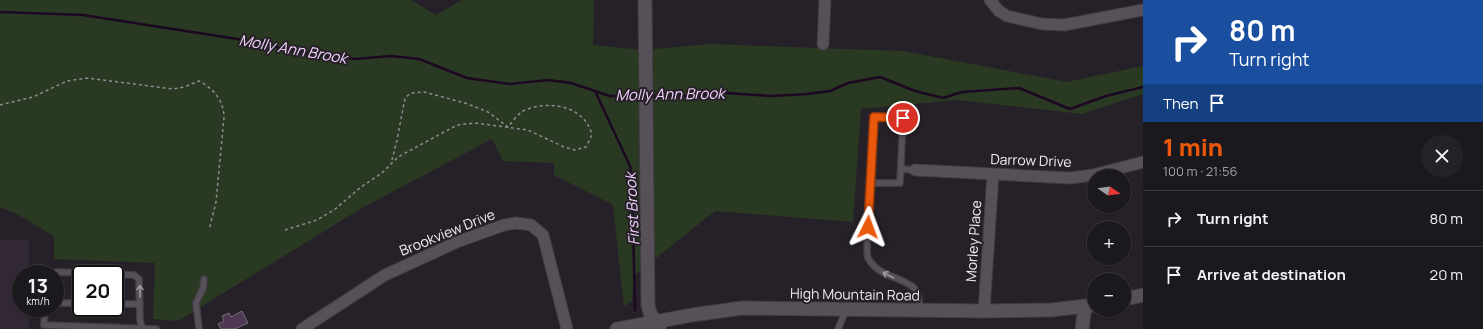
<!DOCTYPE html>
<html lang="en">
<head>
<meta charset="utf-8">
<style>
  body { margin:0; font-family:Manrope,sans-serif; background:#252227; color:#f1f3f6; height:100vh; display:flex; flex-direction:column; font-size:15px; white-space:nowrap }
  * { box-sizing:border-box; margin:0 }
  p { font-size:13px; color:#a0a0a4 }
  .icon { flex:none; width:22px; height:22px; fill:none; stroke:currentColor; stroke-width:2; stroke-linecap:round; stroke-linejoin:round }
  .map { position:relative; flex:1; overflow:hidden }
  .panel { display:flex; flex-direction:column; background:#1c191e; width:340px }
  .panel>* { flex:none }
  .top-card { background:#1a4fa0; color:#fff; overflow:hidden }
  .needle { width:26px; rotate:103deg }
  .controls { position:absolute; left:1087px; top:169px; display:grid; gap:8px }
  .controls a { display:grid; place-items:center; width:44px; height:44px; border-radius:50%; background:#1c191e; box-shadow:0 1px 3px #0004,0 0 0 1px #3a383c; font-size:20px }
  .speed { position:absolute; left:12px; top:265px; display:flex; gap:8px; font-size:20px; font-weight:700; text-align:center }
  .speed>* { display:grid; place-content:center; width:52px; height:52px; border-radius:50%; background:#1c191e; box-shadow:0 1px 3px #0004,0 0 0 1px #3a383c; line-height:1 }
  .speed small { font-size:10px; font-weight:400 }
  .speed .limit { border:2px solid #111; border-radius:6px; background:#fff; color:#111 }
  .pin { position:absolute; display:grid; place-items:center; width:34px; height:34px; color:#fff; margin:-17px; border:2px solid #fff; border-radius:50%; box-shadow:0 1px 4px #0007 }
  .me { position:absolute; width:44px; margin:-22px; rotate:3deg; stroke-linejoin:round; filter:drop-shadow(0 0 3px #0008) }
  .turn { display:flex; align-items:center; gap:14px; height:84px; padding:0 20px; font-size:18px }
  .turn .icon { width:52px; height:52px; stroke-width:2.5 }
  .turn b { display:block; font-size:28px; line-height:34px }
  .then { display:flex; align-items:center; height:38px; padding:0 20px; background:#0003; gap:8px; font-size:15px }
  .round { display:grid; place-items:center; flex:none; width:42px; height:42px; border-radius:21px; background:#252227 }
  .summary { display:flex; align-items:center; justify-content:space-between; height:68px; padding:0 20px }
  h1 { font-size:24px; font-weight:800; line-height:30px; color:#ea580c }
  ul { padding:0; list-style:none }
  li { display:flex; align-items:center; gap:12px; height:56px; padding:0 20px; border-top:1px solid #3a383c }
  li div { flex:1 }
  li b { display:block; font-size:15px }
  li em { font-style:normal }
  main { display:flex; flex:1; min-height:0 }
  .map>svg:first-child { display:block }
  .built { fill:#322835 }
  .green { fill:#2a3922 }
  .lines { fill:none; stroke-linecap:round; stroke-linejoin:round }
  .stream { stroke:#1c0821; stroke-width:2.5 }
  .building { fill:#4d3753; stroke:#756e77 }
  .service-casing { stroke:#403c42; stroke-width:8 }
  .minor-casing { stroke:#403c42; stroke-width:13 }
  .tertiary-casing { stroke:#403c42; stroke-width:15 }
  .path { stroke:#908b91; stroke-width:1.5; stroke-dasharray:3 3; stroke-linecap:butt }
  .service { stroke:#575059; stroke-width:5.5 }
  .minor { stroke:#575059; stroke-width:11 }
  .tertiary { stroke:#575059; stroke-width:13 }
  .oneway { stroke:#9c969d }
  .route-casing { stroke:#983908; stroke-width:10 }
  .route { stroke:#ea580c; stroke-width:7 }
  .labels { text-anchor:middle; dominant-baseline:central; stroke-width:4; stroke-linejoin:round; paint-order:stroke }
  .street-label { font-size:14px; fill:#f0ecf1; stroke:#262128 }
  .water-label { font-size:15px; font-style:italic; fill:#f3d2fd; stroke:#262128 }
</style>
</head>
<body>
<main>
<div class="map">
<svg width="1143" height="329" viewBox="0 0 1143 329">
  <rect width="100%" height="100%" fill="#262128"/>
  <!-- built -->
  <polygon class="built" points="0,240 29,240 29,274 21,274 21,308 29,308 29,329 0,329"/>
  <!-- green -->
  <polygon class="green" points="0,0 411,0 436,15 462,0 594,0 593,45 643,50 710,44 903,51 1067,82 1143,66 1143,94 1082,114 957,100 861,109 853,222 715,211 634,276 632,301 624,306 613,205 554,175 554,163 503,161 492,139 362,208 178,321 153,319 155,263 54,259 54,236 15,213 0,207"/>
  <g class="lines">
    <!-- stream -->
    <g class="stream">
      <polyline points="0,12 83,15 250,41 302,53 355,59 391,56 419,59 467,78 510,84 548,80 571,83 610,96 642,96"/>
      <polyline points="595,91 630,166 632,180 635,310"/>
      <polyline points="651,96 688,96 726,93 771,96 807,94 830,91 848,83 880,77 915,91 943,98 962,92 1019,88 1070,109 1106,96 1143,87"/>
    </g>
  </g>
  <!-- building -->
  <polygon class="building" points="242,311 248,323 235,329 221,329 218,324 224,321 222,316 229,313 231,317"/>
  <g class="lines">
    <defs>
      <g id="service">
        <polyline points="901,169 915,170"/>
        <path d="M870 183H900L903 118 873 117C873 135 864 250 868 258 878 276 898 276 913 287 919 292 919 303 920 310"/>
        <polyline points="50,274 57,272 112,274"/>
        <polyline points="115,274 134,275 139,279 140,320 142,328"/>
        <polyline points="55,303 81,303"/>
        <polyline points="115,304 140,304"/>
        <polyline points="45,308 44,325 156,329"/>
        <polyline points="199,329 196,303 203,288 204,279"/>
        <polyline points="838,329 846,310"/>
      </g>
      <g id="minor">
        <polyline points="990,0 999,11 1007,16 1042,24 1064,25 1143,10"/>
        <polyline points="823,44 825,0"/>
        <polyline points="915,170 1070,178 1093,175 1143,162"/>
        <polyline points="984,311 993,174"/>
        <polyline points="302,329 385,275 457,242 504,225 516,223 531,225 543,235 567,329"/>
      </g>
      <g id="tertiary">
        <polyline points="645,0 648,305 650,313 659,328"/>
        <polyline points="1124,299 1143,295"/>
        <polyline points="617,329 692,315 742,308 984,311 1051,310 1094,305"/>
        <polyline points="1082,329 1085,306"/>
      </g>
    </defs>
    <!-- service casing -->
    <use href="#service" class="service-casing"/>
    <!-- minor casing -->
    <use href="#minor" class="minor-casing"/>
    <!-- tertiary casing -->
    <use href="#tertiary" class="tertiary-casing"/>
    <!-- path -->
    <g class="path">
      <path d="M0 105 33 97 67 81 87 78 173 89 184 87 199 81C213 88 224 101 224 117L216 202 209 230"/>
      <path d="M285 230 317 220 334 210 361 187 382 173 398 157 457 125 475 123 528 130 564 147 575 150 586 147 592 135C585 106 549 99 523 111 518 114 512 122 508 127L488 112 465 103 424 92 411 93 405 98 397 140 391 164"/>
    </g>
    <!-- service -->
    <use href="#service" class="service"/>
    <!-- minor -->
    <use href="#minor" class="minor"/>
    <!-- tertiary -->
    <use href="#tertiary" class="tertiary"/>
  </g>
  <!-- one-way arrows -->
  <defs><path id="oneway-shaft" d="M-6 0H5M1.5-3L5.5 0L1.5 3" fill="none" stroke-width="1.6" stroke-linecap="round" stroke-linejoin="round"/></defs>
  <g class="oneway">
    <use href="#oneway-shaft" transform="translate(888 275) rotate(-152)"/>
    <use href="#oneway-shaft" transform="translate(140 291) rotate(-91)"/>
  </g>
  <g class="lines">
    <defs>
      <polyline id="route" points="868,227 874,117 903,118"/>
    </defs>
    <!-- route casing -->
    <use href="#route" class="route-casing"/>
    <!-- route -->
    <use href="#route" class="route"/>
  </g>
  <g class="labels">
    <!-- street labels -->
    <g class="street-label">
      <text transform="translate(1031 160) rotate(2)">Darrow Drive</text>
      <text transform="translate(447 232) rotate(-22)">Brookview Drive</text>
      <text transform="translate(973 241) rotate(-86)">Morley Place</text>
      <text transform="translate(855 294) rotate(1)">High Mountain Road</text>
    </g>
    <!-- water labels -->
    <g class="water-label">
      <text transform="translate(293 49) rotate(10)">Molly Ann Brook</text>
      <text transform="translate(670 94) rotate(-1)">Molly Ann Brook</text>
      <text transform="translate(632 209) rotate(-93)">First Brook</text>
    </g>
  </g>
</svg>
<div class="controls">
<a><svg class="needle" viewBox="-14 -14 28 28"><path d="M0-13l5 13h-10z" fill="#e53935"/><path d="M0 13l5-13h-10z" fill="#a0a0a4"/></svg></a>
<a>+</a>
<a>−</a>
</div>
<div class="speed"><div>13<small>km/h</small></div><div class="limit">20</div></div>
<div class="pin" style="left:903px;top:118px;background:#d93025"><svg class="icon" aria-label="arrive" viewBox="0 0 24 24"><path d="M6 21V4h12l-3 4 3 4H6"/></svg></div>
<svg class="me" style="left:868px;top:227px" viewBox="-20 -20 40 40"><path d="M0-17L14 15 0 8-14 15z" fill="#ea580c" stroke="#fff" stroke-width="4"/></svg>
</div>
<section class="panel">
<div class="top-card">
<div class="turn"><svg class="icon" aria-label="right" viewBox="0 0 24 24"><path d="M7 20v-9h11M14 6l5 5-5 5"/></svg><div><b>80 m</b>Turn right</div></div>
<div class="then">Then<svg class="icon" aria-label="arrive" viewBox="0 0 24 24"><path d="M6 21V4h12l-3 4 3 4H6"/></svg></div>
</div>
<div class="summary"><div><h1>1 min</h1><p>100 m · 21:56</p></div><a class="round"><svg class="icon" aria-label="close" viewBox="0 0 24 24"><path d="M6 6l12 12M18 6L6 18"/></svg></a></div>
<ul>
<li><svg class="icon" aria-label="right" viewBox="0 0 24 24"><path d="M7 20v-9h11M14 6l5 5-5 5"/></svg><div><b>Turn right</b></div><em>80 m</em></li>
<li><svg class="icon" aria-label="arrive" viewBox="0 0 24 24"><path d="M6 21V4h12l-3 4 3 4H6"/></svg><div><b>Arrive at destination</b></div><em>20 m</em></li>
</ul>
</section>
</main>
</body>
</html>
